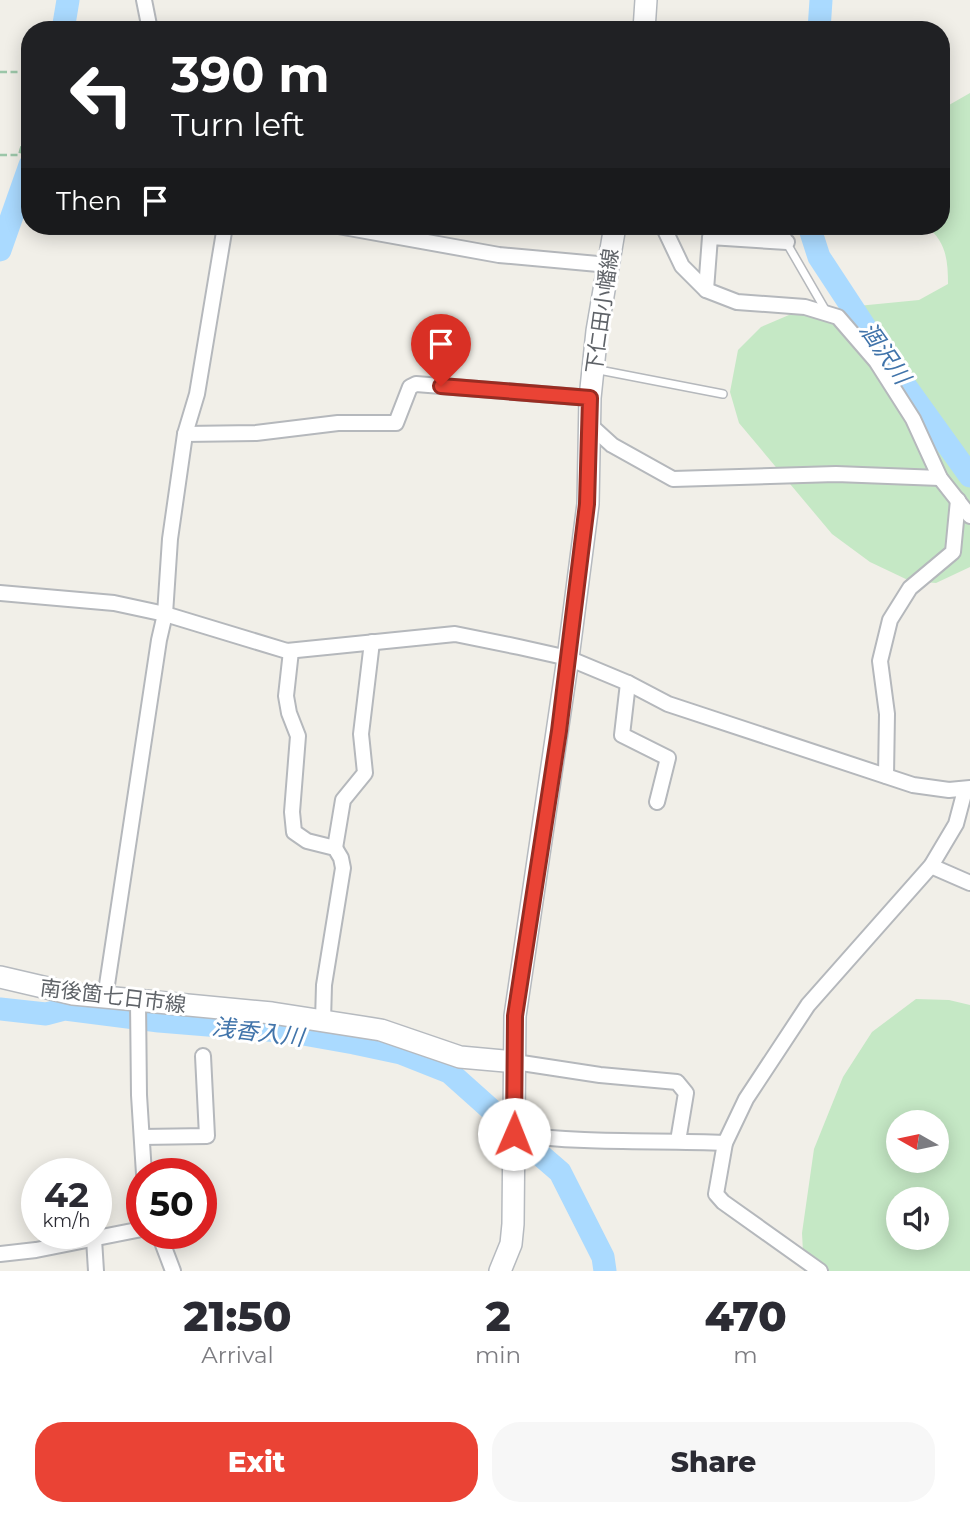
<!DOCTYPE html>
<html lang="en">
<head>
<meta charset="utf-8">
<style>
  body { margin:0; font-family:Montserrat,"Noto Sans JP",sans-serif; background:#f7f7f7; color:#2b2b33; height:100vh; display:flex; flex-direction:column; font-size:26px; white-space:nowrap }
  * { box-sizing:border-box; margin:0 }
  p { font-size:23px; color:#7c7c81 }
  .icon { flex:none; width:38px; height:38px; fill:none; stroke:currentColor; stroke-width:2; stroke-linecap:round; stroke-linejoin:round }
  .map { position:relative; height:1271px; overflow:hidden }
  .drawer { display:flex; flex-direction:column; background:#fff; flex:1 }
  .drawer>* { flex:none }
  .guide { position:absolute; left:21px; top:21px; width:929px; height:214px; border-radius:28px; box-shadow:0 4px 18px #0003; background:#202124; color:#fff; overflow:hidden }
  .needle { width:46px; rotate:279deg }
  .tools { position:absolute; left:886px; top:1110px; display:grid; gap:14px }
  .tools a { display:grid; place-items:center; width:63px; height:63px; border-radius:50%; background:#fff; box-shadow:0 4px 18px #0003; font-size:35px }
  .speed { position:absolute; left:21px; top:1158px; display:flex; gap:14px; font-size:35px; font-weight:700; text-align:center }
  .speed>* { display:grid; place-content:center; width:91px; height:91px; border-radius:50%; background:#fff; box-shadow:0 4px 18px #0003; line-height:1 }
  .speed small { font-size:18px; font-weight:400 }
  .speed .limit { border:10px solid #d22; background:#fff; color:#111 }
  .pin { position:absolute; display:grid; place-items:center; width:60px; height:60px; color:#fff; margin:-72px -30px; border-radius:50% 50% 50% 0; rotate:-45deg; box-shadow:0 0 7px #0007 }
  .pin .icon { rotate:45deg }
  .me { position:absolute; width:77px; margin:-38px; rotate:1deg; stroke-linejoin:round; filter:drop-shadow(0 0 5px #0008) }
  .turn { display:flex; align-items:center; gap:24px; height:147px; padding:0 35px; font-size:32px }
  .turn .icon { width:91px; height:91px; stroke-width:2.5 }
  .turn b { display:block; font-size:49px; line-height:60px }
  .then { display:flex; align-items:center; height:66px; padding:0 35px; background:#0003; gap:14px; font-size:26px }
  .eta { display:flex; justify-content:space-evenly; align-items:center; height:119px; text-align:center }
  .eta b { font-size:42px; font-weight:800; line-height:49px }
  .cta { display:flex; gap:14px; margin-top:auto; padding:14px 35px }
  .cta a { flex:1; height:80px; border-radius:28px; background:#ea4335; color:#fff; font-size:28px; font-weight:800; line-height:80px; text-align:center }
  .cta a+a { background:#f7f7f7; color:#2b2b33 }
  .map>svg:first-child { display:block }
  .green { fill:#c5e8c5; fill-rule:evenodd }
  .lines { fill:none; stroke-linecap:round; stroke-linejoin:round }
  .river { stroke:#aadaff; stroke-width:23 }
  .service-casing { stroke:#b5b8bc; stroke-width:10 }
  .minor-casing { stroke:#b5b8bc; stroke-width:18 }
  .secondary-casing { stroke:#b6babf; stroke-width:24 }
  .path { stroke:#9cc7a9; stroke-width:2.5; stroke-dasharray:7 3.5; stroke-linecap:butt }
  .service { stroke:#fff; stroke-width:7 }
  .minor { stroke:#fff; stroke-width:14 }
  .secondary { stroke:#fff; stroke-width:21 }
  .route-casing { stroke:#982c22; stroke-width:18 }
  .route { stroke:#ea4335; stroke-width:12 }
  .labels { text-anchor:middle; dominant-baseline:central; stroke-width:6; stroke-linejoin:round; paint-order:stroke }
  .street-label { font-size:21px; fill:#5f6368; stroke:#fff }
  .water-label { font-size:23px; font-style:italic; fill:#4174aa; stroke:#fff }
</style>
</head>
<body>
<div class="map">
<svg width="970" height="1271" viewBox="0 0 970 1271">
  <rect width="100%" height="100%" fill="#f1efe8"/>
  <!-- green -->
  <g class="green">
    <path d="M970 93V567L936 583 910 581 870 562 832 534 739 423 730 392 738 350 761 327 796 312 919 300 948 284C948 260 946 241 926 226H942V109Z"/>
    <path d="M916 999 949 1000 970 1005V1271H804L802 1233 814 1149 843 1077 872 1032ZM898 1122H936V1160H898ZM898 1199H936V1237H898Z"/>
  </g>
  <g class="lines">
    <!-- river -->
    <g class="river">
      <polyline points="63,30 68,0"/>
      <polyline points="819,30 821,0"/>
      <polyline points="809,226 819,257 886,359 970,476"/>
      <polyline points="0,250 30,165"/>
      <polyline points="0,1009 46,1014 65,1009 159,1021 292,1032 354,1043 401,1053 449,1072 496,1114"/>
      <polyline points="531,1147 560,1172 603,1257 605,1271"/>
    </g>
    <defs>
      <g id="service">
        <polyline points="785,226 789,247 826,311"/>
        <polyline points="594,369 723,394"/>
      </g>
      <g id="minor">
        <polyline points="144,0 150,30"/>
        <polyline points="338,226 499,255 609,265"/>
        <polyline points="663,226 682,266 706,290 737,302 805,307 838,317 876,361 913,419 940,478 970,516"/>
        <polyline points="706,290 710,237 787,242"/>
        <polyline points="590,425 612,445 673,479 836,474 940,478"/>
        <polyline points="185,434 256,433 338,423 396,423 410,387 416,384 590,398"/>
        <polyline points="0,593 114,603 165,614 287,651 455,634 519,647 568,658 628,683 668,704 913,785 949,790 970,788"/>
        <polyline points="291,651 286,696 289,713 298,736 292,812 294,832 307,841 335,848 341,858 343,868 324,985 323,1021"/>
        <polyline points="628,683 622,735 668,758 657,802"/>
        <polyline points="886,776 887,714 880,661 890,620 910,588 953,552 958,500"/>
        <polyline points="335,848 343,800 365,773 361,734 372,642"/>
        <polyline points="931,866 970,883"/>
        <polyline points="105,998 159,640 165,614 170,539 185,434 197,394 225,226"/>
        <polyline points="138,1002 139,1095 144,1174"/>
        <polyline points="515,1062 600,1075 677,1082 686,1093 678,1141"/>
        <path d="M514 1134C584 1144 655 1140 725 1143"/>
        <polyline points="142,1137 207,1136 203,1056"/>
        <polyline points="159,1234 173,1271"/>
        <polyline points="94,1239 96,1271"/>
        <polyline points="0,1254 36,1250 142,1229"/>
        <polyline points="820,1271 723,1202 716,1194 725,1143 746,1099 808,1005 931,866 956,824 965,790"/>
      </g>
      <g id="secondary">
        <polyline points="644,30 646,0"/>
        <polyline points="0,977 73,994 272,1013 381,1030 460,1057 515,1062"/>
        <polyline points="500,1271 511,1244 513,1224 515,1016 568,658 588,504 590,398 597,331 615,226"/>
      </g>
    </defs>
    <!-- service casing -->
    <use href="#service" class="service-casing"/>
    <!-- minor casing -->
    <use href="#minor" class="minor-casing"/>
    <!-- secondary casing -->
    <use href="#secondary" class="secondary-casing"/>
    <!-- path -->
    <g class="path">
      <polyline points="0,72 30,72"/>
      <polyline points="0,155 19,155 30,117"/>
    </g>
    <!-- service -->
    <use href="#service" class="service"/>
    <!-- minor -->
    <use href="#minor" class="minor"/>
    <!-- secondary -->
    <use href="#secondary" class="secondary"/>
  </g>
  <g class="lines">
    <defs>
      <polyline id="route" points="441,386 590,398 587,504 559,731 515,1016 514,1134"/>
    </defs>
    <!-- route casing -->
    <use href="#route" class="route-casing"/>
    <!-- route -->
    <use href="#route" class="route"/>
  </g>
  <g class="labels">
    <!-- street labels -->
    <g class="street-label">
      <text transform="translate(602 311) rotate(-82)">下仁田小幡線</text>
      <text transform="translate(113 996) rotate(7)">南後箇七日市線</text>
    </g>
    <!-- water labels -->
    <g class="water-label">
      <text transform="translate(885 353) rotate(55)">涸沢川</text>
      <text transform="translate(258 1032) rotate(7)">浅香入川</text>
    </g>
  </g>
</svg>
<div class="tools">
<a><svg class="needle" viewBox="-14 -14 28 28"><path d="M0-13l5 13h-10z" fill="#e53935"/><path d="M0 13l5-13h-10z" fill="#7c7c81"/></svg></a>
<a><svg class="icon" aria-label="sound" viewBox="0 0 24 24"><path d="M4 9h4l5-4v14l-5-4H4zM17 9q2 3 0 6"/></svg></a>
</div>
<div class="speed"><div>42<small>km/h</small></div><div class="limit">50</div></div>
<div class="pin" style="left:441px;top:386px;background:#d93025"><svg class="icon" aria-label="arrive" viewBox="0 0 24 24"><path d="M6 21V4h12l-3 4 3 4H6"/></svg></div>
<svg class="me" style="left:514px;top:1134px" viewBox="-20 -20 40 40"><circle r="19" fill="#fff"/><path d="M0-13L10 11 0 6-10 11z" fill="#ea4335"/></svg>
<div class="guide">
<div class="turn"><svg class="icon" aria-label="left" viewBox="0 0 24 24"><path d="M17 20v-9H6M10 6l-5 5 5 5"/></svg><div><b>390 m</b>Turn left</div></div>
<div class="then">Then<svg class="icon" aria-label="arrive" viewBox="0 0 24 24"><path d="M6 21V4h12l-3 4 3 4H6"/></svg></div>
</div>
</div>
<section class="drawer">
<div class="eta">
<div><b>21:50</b><p>Arrival</p></div>
<div><b>2</b><p>min</p></div>
<div><b>470</b><p>m</p></div>
</div>
<div class="cta"><a>Exit</a><a>Share</a></div>
</section>
</body>
</html>
